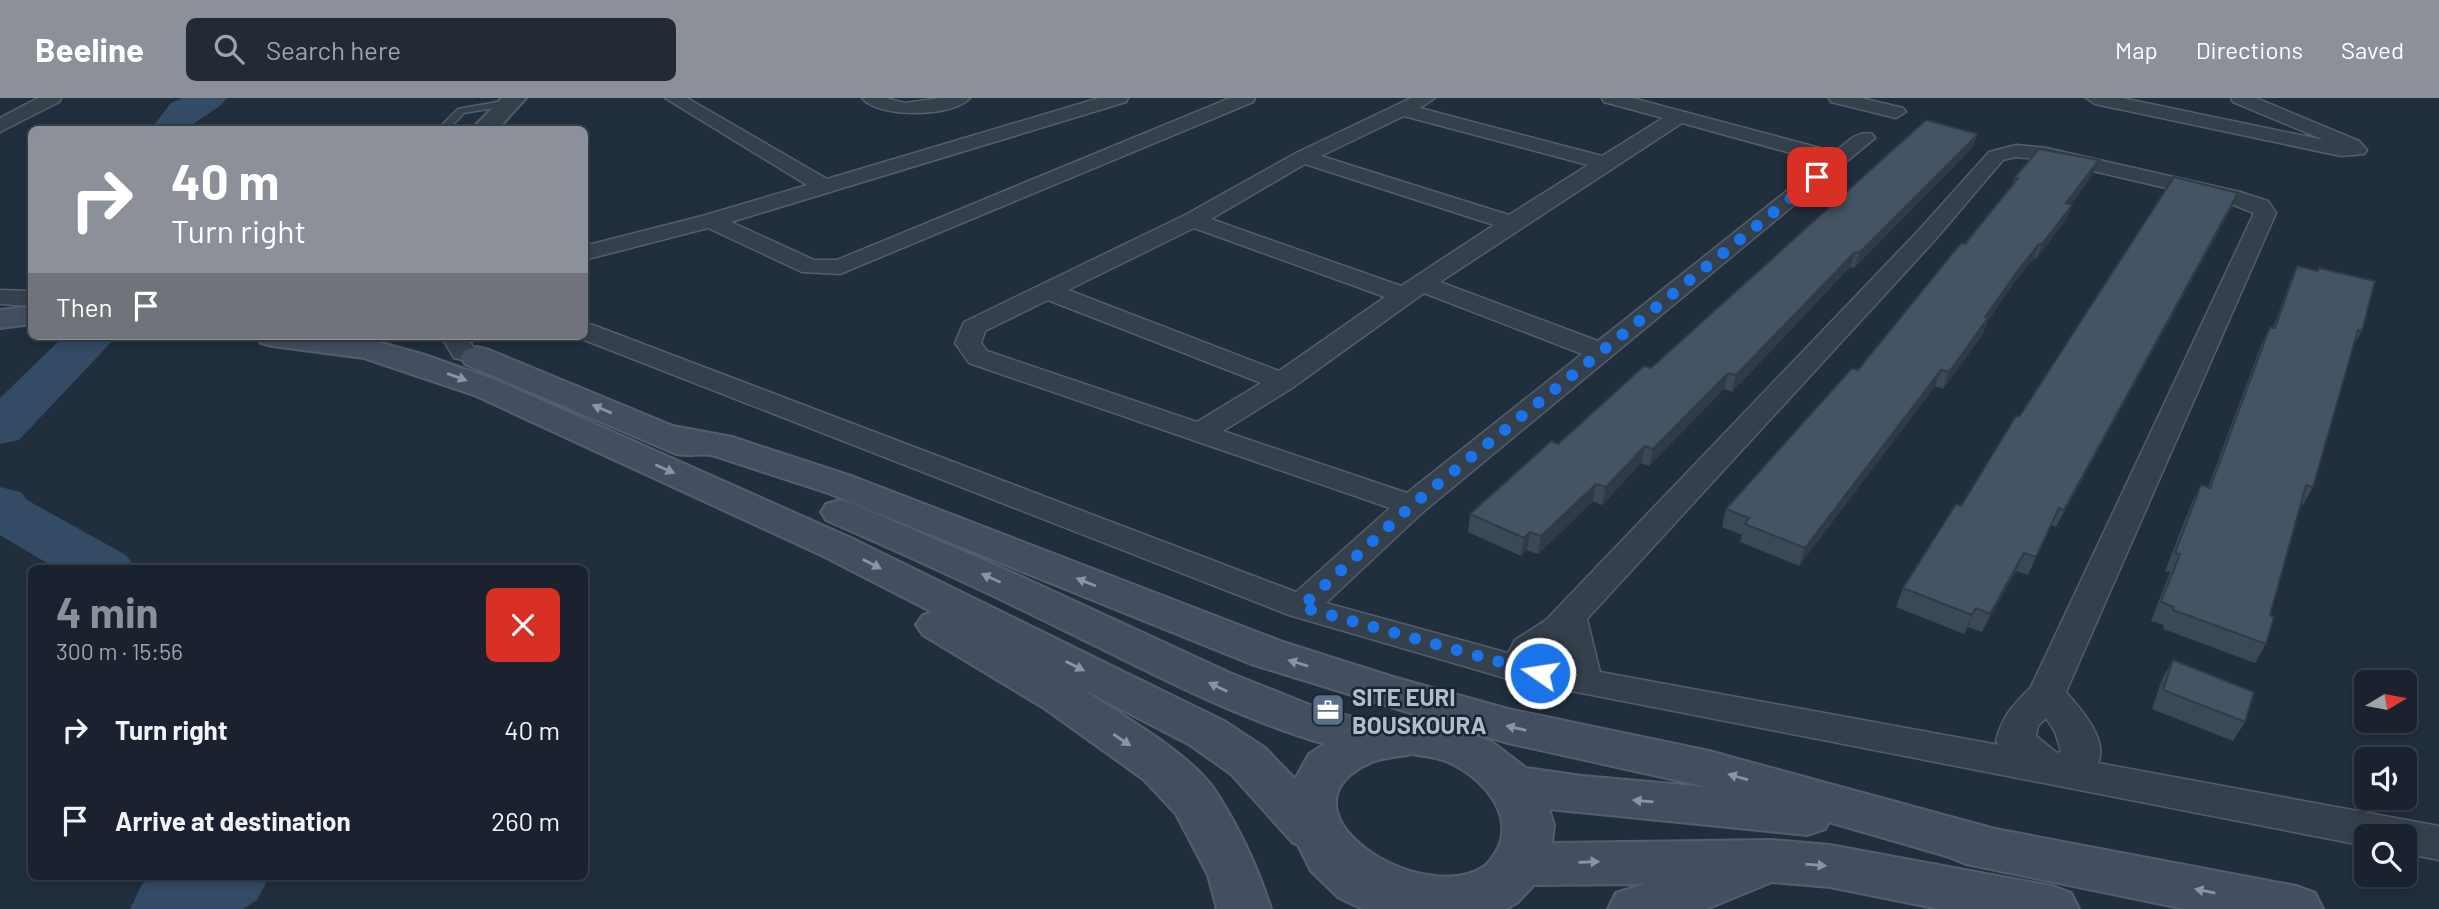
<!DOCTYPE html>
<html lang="en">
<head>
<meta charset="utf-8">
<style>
  body { margin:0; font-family:Barlow,sans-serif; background:#222a36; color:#f1f3f6; height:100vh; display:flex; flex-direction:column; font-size:26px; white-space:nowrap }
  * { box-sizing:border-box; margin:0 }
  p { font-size:23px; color:#9fa4aa }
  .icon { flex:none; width:38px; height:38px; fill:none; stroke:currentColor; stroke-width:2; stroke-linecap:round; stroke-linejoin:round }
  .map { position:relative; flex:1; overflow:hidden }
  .side { position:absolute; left:28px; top:467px; width:560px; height:315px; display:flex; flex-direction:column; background:#19222e; border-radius:10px; box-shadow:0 4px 10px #0003,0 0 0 2px #373f4a }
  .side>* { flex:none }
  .hud { position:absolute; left:28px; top:28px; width:560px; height:214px; border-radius:10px; box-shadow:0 4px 10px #0003,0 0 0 2px #373f4a; background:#8c9099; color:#fff; overflow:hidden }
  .needle { width:46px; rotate:80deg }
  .tools { position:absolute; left:2354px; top:572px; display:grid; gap:14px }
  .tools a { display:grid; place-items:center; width:63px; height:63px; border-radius:10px; background:#19222e; box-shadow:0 4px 10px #0003,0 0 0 2px #373f4a; font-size:35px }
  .pin { position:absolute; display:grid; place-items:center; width:60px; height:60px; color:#fff; margin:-30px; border-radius:14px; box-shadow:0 4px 10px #0006 }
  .me { position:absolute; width:77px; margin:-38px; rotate:283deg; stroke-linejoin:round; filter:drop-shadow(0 0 5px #0008) }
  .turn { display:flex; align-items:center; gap:24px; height:147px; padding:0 28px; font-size:32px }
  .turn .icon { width:91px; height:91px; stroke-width:2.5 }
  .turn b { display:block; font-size:49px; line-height:60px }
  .then { display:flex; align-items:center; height:66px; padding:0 28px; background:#0003; gap:14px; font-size:26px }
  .round { display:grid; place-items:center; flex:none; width:74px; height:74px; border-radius:10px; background:#222a36 }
  .head { display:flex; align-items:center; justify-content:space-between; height:119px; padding:0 28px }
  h1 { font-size:42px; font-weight:700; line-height:52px; color:#8c9099 }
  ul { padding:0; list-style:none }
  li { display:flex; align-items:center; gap:21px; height:91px; padding:0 28px }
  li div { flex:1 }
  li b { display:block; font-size:26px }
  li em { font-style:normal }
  header { display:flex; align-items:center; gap:42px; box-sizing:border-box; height:98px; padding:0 35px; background:#8c9099; color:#fff }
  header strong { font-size:33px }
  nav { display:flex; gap:38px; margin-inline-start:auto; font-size:24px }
  .search { width:490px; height:63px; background:#222a36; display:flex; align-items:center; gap:18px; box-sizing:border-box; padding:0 24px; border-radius:10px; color:#9fa4aa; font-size:26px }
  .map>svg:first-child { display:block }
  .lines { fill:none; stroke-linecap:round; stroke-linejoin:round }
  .river { fill:#344b65; fill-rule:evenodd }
  .service-casing { stroke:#545e6b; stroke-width:3 }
  .minor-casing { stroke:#545e6b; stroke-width:3 }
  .tertiary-casing { stroke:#545e6b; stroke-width:4 }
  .secondary-casing { stroke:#545e6b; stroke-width:4 }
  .service { fill:#35404d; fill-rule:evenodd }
  .minor { fill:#35404d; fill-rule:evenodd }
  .tertiary { fill:#35404d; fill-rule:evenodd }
  .secondary { fill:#434f60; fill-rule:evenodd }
  .wall { fill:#3b4856 }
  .shaded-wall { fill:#303b46 }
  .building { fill:#455464; stroke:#303b46; stroke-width:2 }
  .oneway { fill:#8a95a4 }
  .route { stroke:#1a73e8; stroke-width:12; stroke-dasharray:0 21.6 }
  .labels { text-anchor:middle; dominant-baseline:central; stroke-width:5; stroke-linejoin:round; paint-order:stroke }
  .near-poi-label { font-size:24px; font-weight:bold; fill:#b1bbc9; stroke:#1b2532; text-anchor:start }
</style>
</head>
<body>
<header>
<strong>Beeline</strong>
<div class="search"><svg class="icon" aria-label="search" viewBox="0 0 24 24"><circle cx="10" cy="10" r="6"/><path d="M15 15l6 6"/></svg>Search here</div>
<nav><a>Map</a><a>Directions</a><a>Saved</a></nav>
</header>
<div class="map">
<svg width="2439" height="811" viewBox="0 0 2439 811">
  <rect width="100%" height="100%" fill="#212e3d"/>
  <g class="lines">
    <!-- river -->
    <g class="river">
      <path d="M182 0H227C217 14 199 18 188 32H150L171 5Z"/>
      <polygon points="64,238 117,238 19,342 0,346 0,300"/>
      <polygon points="0,389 21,394 27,402 126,457 136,471 57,471 0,437"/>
      <polygon points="156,779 269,779 257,802 243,811 130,811 142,786"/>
    </g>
    <defs>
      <polygon id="service" points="508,2 511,3 511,7 464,15 448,32 437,32 458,11"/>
      <g id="minor">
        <polygon points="38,0 61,0 59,4 0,34 0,20"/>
        <polygon points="665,0 687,0 827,81 1099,0 1128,0 1126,4 731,124 814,162 837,162 1230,0 1255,0 1253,4 840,176 802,174 708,130 584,162 584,148 702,118 807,87"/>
        <path d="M862 0H886L905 5 940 0H970C954 19 879 21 862 0Z"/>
        <path d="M1411 0H1435L1420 10 1602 58 1663 20 1604 4 1602 0H1632L1835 54C1846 45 1857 32 1872 36L1875 40 1423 414 1326 505 1508 555 1515 542 1546 522 1919 132 1989 54 2016 47 2046 50 2240 94 2268 103 2276 115 2066 594C2080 610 2109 642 2098 665L2439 728V762L2404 755V738H2366V748L1505 580 1289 517 574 238H584V225L593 227 1296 494 1390 410 969 265 955 245 964 224 1185 117 1296 55ZM1404 18 1588 67 1509 117 1321 58ZM1682 25 1823 64 1598 243 1440 184ZM2016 59 2046 62 2226 104 2254 115 2031 589C2013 607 2002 618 1996 643L1999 647 1600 574 1587 521 1935 142 2003 62ZM1305 66 1494 127 1401 188 1211 121ZM1194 130 1385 199 1279 273 1068 192ZM1424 195 1582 256 1407 395 1223 333 1292 290ZM1048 202 1261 285 1197 324 987 253 981 245 985 233ZM1558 548 1562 566 1540 563ZM2046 620 2055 634 2061 653 2057 655 2036 638 2038 628Z"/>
        <polygon points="1829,0 1861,0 1903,10 1906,14 1896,20 1831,4"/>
        <polygon points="2086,0 2122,0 2324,42 2233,4 2231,0 2256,0 2359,43 2367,52 2364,56 2341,58 2095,6"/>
        <polygon points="0,192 32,193 32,208 0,206"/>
        <polygon points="441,238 467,238 476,254 472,260 463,262 454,260"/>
      </g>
      <polygon id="tertiary" points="502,0 526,0 497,32 471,32"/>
      <g id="secondary">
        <polygon points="32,208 32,226 0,230 0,212"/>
        <path d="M256 238H343L367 241 425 257 498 283 851 440 1224 623 1265 650 1295 681 1309 656 1325 646C1226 617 1136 567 1043 522 972 487 899 454 826 422L821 414 826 406 840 402 854 406 1020 478 1230 575 1310 607 1380 627 1412 622 1449 628 1492 644 1526 670 1582 678 1707 689 1508 645 1251 566 828 395 712 357C700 355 689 359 676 356L465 266 461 259 465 252 477 249 489 252 673 328 732 339 854 379 1283 544 1393 579 1508 611 1709 653 1995 731 2296 788 2315 795 2323 811H2185L1966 766 1946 758 1829 724 1825 731 1807 737 1549 711 1554 727 1552 745 1772 742 1830 747 2052 788 2071 795 2079 811H1939L1830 789 1772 784 1706 811H1608L1616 795 1645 786 1534 787 1518 804 1506 811H1363L1339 800 1311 773 1298 747 1293 745 1231 676 1190 647 1082 591C1121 617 1187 653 1214 691 1238 727 1258 770 1271 811H1217L1208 777 1176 716 1143 681 1044 610 923 537 916 527 923 517 932 514 823 458 474 297 364 260 272 248 261 245ZM1412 656C1424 658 1437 659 1448 664 1490 683 1524 729 1485 768 1421 811 1268 712 1370 665 1382 659 1399 659 1412 656Z"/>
      </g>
    </defs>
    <!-- service casing -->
    <use href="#service" class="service-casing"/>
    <!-- minor casing -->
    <use href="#minor" class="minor-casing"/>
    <!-- tertiary casing -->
    <use href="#tertiary" class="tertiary-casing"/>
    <!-- secondary casing -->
    <use href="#secondary" class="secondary-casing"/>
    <!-- service -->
    <use href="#service" class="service"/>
    <!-- minor -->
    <use href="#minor" class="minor"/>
    <!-- tertiary -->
    <use href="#tertiary" class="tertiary"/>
    <!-- secondary -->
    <use href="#secondary" class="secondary"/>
  </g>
  <!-- wall -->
  <g class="wall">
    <polygon points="1973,49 1854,170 1850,169 1732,294 1724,291 1649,368 1641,365 1602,407 1593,403 1538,456 1527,452 1521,458 1468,434 1470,416 1651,270"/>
    <polygon points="2093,76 2071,106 2072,107 2066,121 2036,161 2034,160 2013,186 1987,224 1983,236 1943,291 1935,288 1799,468 1740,444 1742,437 1722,429 1726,411 1858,272 2011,89 2014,80"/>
    <polygon points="2232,109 2056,429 2051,427 2028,477 2016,473 1982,534 1968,529 1964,536 1896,509 1903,490 1961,408 2019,319"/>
    <polygon points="2297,168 2318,173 2319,170 2362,233 2353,248 2313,389 2303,407 2301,406 2270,517 2266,546 2255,565 2163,531 2164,527 2151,523 2170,474 2165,473 2192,404 2201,387 2208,389 2262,245 2270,229 2273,230 2290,184"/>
    <polygon points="2173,562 2245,624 2233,643 2152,611 2162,581"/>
  </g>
  <!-- shaded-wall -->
  <g class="shaded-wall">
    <polygon points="1978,36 1973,49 1854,170 1859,155"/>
    <polygon points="2099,62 2093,76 2061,120 2066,105"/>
    <polygon points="2238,95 2232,109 2056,429 2064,412"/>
    <polygon points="2072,107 2066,121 2036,161 2042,146"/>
    <polygon points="2039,146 2034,160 2013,186 1987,224 1983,236 1943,291 1949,274 2019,171"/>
    <polygon points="1855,154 1850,169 1732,294 1736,277"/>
    <polygon points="1941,272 1935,288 1799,468 1805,450"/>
    <polygon points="1728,275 1724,291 1649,368 1653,351"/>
    <polygon points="1645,348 1641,365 1602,407 1606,389"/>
    <polygon points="1596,386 1593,403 1538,456 1541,438"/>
    <polygon points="1530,434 1527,452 1521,458 1524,440"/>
    <polygon points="2024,455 2016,473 1982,534 1990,516"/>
    <polygon points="1976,510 1968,529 1964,536 1972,517"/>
  </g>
  <!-- building -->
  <g class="building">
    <polygon points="1926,22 1978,36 1859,155 1855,154 1736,277 1728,275 1653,351 1645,348 1606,389 1596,386 1541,438 1530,434 1524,440 1470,416 1551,343 1558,346 1644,268 1651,270"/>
    <polygon points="2039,51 2099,62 2066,105 2072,107 2042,146 2039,146 2019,171 1985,219 1988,220 1949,274 1941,272 1805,450 1745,426 1749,420 1726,411 1852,270 1858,272 1961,145 1965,146 2018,80 2014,80"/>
    <polygon points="2174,79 2238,95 2064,412 2059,410 2036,459 2024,455 1990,516 1976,510 1972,517 1903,490 1956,406 1961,408 2016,318 2019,319"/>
    <polygon points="2297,168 2318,173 2319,170 2375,183 2362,233 2358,232 2313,389 2306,387 2270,517 2274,519 2266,546 2173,512 2174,509 2161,504 2180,456 2175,455 2201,387 2210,390 2270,229 2275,230"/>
    <polygon points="2173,562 2254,594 2245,624 2163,592"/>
  </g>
  <!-- one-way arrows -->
  <defs><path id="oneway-solid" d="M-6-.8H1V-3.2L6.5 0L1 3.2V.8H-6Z" transform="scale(1.75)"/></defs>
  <g class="oneway">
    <use href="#oneway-solid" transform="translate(457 279) rotate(20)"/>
    <use href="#oneway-solid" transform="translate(602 311) rotate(-157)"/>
    <use href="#oneway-solid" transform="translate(665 371) rotate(24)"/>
    <use href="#oneway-solid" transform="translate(872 466) rotate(27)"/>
    <use href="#oneway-solid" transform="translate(991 480) rotate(-156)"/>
    <use href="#oneway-solid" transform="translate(1086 484) rotate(-158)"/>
    <use href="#oneway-solid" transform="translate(1298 565) rotate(-163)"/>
    <use href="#oneway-solid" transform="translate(1075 568) rotate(27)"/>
    <use href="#oneway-solid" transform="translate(1218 589) rotate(-154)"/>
    <use href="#oneway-solid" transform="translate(1516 630) rotate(-167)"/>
    <use href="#oneway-solid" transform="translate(1122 642) rotate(34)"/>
    <use href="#oneway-solid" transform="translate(1738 679) rotate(-164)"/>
    <use href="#oneway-solid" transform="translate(1643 703) rotate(-175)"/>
    <use href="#oneway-solid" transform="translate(1589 764) rotate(-2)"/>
    <use href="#oneway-solid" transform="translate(1816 767) rotate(5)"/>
    <use href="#oneway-solid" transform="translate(2205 793) rotate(-169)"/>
  </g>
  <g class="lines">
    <!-- route -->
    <polyline class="route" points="1540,575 1301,509 1412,407 1817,79"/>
  </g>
  <!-- icons -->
  <defs>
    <symbol id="office-square" viewBox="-11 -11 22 22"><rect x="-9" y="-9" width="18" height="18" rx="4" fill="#5c6f8a" stroke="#1b2532"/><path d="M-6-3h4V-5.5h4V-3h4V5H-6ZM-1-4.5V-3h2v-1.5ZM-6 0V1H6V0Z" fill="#fff"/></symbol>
  </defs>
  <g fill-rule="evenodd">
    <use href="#office-square" x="1309" y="593" width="38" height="38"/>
  </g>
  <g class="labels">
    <!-- near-poi labels -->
    <g class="near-poi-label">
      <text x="1352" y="598">SITE EURI<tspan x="1352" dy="28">BOUSKOURA</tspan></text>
    </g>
  </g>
</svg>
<div class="tools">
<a><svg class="needle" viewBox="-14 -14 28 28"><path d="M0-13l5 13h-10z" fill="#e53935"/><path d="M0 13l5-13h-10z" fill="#9fa4aa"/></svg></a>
<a><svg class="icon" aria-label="sound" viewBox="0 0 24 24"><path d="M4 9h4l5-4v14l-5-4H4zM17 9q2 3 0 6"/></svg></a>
<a><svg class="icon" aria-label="search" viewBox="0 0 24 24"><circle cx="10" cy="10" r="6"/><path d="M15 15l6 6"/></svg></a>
</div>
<div class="pin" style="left:1817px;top:79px;background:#d93025"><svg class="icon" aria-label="arrive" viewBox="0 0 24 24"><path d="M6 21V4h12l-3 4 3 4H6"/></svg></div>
<svg class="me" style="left:1540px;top:575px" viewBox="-20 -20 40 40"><circle r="17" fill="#1a73e8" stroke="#fff" stroke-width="3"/><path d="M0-11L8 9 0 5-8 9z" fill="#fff"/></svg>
<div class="hud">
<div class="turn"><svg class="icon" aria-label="right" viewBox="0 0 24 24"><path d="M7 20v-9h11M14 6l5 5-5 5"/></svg><div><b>40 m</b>Turn right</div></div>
<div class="then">Then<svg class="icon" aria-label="arrive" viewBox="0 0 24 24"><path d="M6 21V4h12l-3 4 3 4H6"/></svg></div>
</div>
<section class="side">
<div class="head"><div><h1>4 min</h1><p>300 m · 15:56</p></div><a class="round" style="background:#d93025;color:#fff"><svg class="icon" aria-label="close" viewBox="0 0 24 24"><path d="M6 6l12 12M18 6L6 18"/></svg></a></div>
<ul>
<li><svg class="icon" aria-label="right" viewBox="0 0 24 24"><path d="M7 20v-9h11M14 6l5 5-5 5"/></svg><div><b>Turn right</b></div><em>40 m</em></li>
<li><svg class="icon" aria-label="arrive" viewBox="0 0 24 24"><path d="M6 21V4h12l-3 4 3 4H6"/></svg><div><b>Arrive at destination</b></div><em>260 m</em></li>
</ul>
</section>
</div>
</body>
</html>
